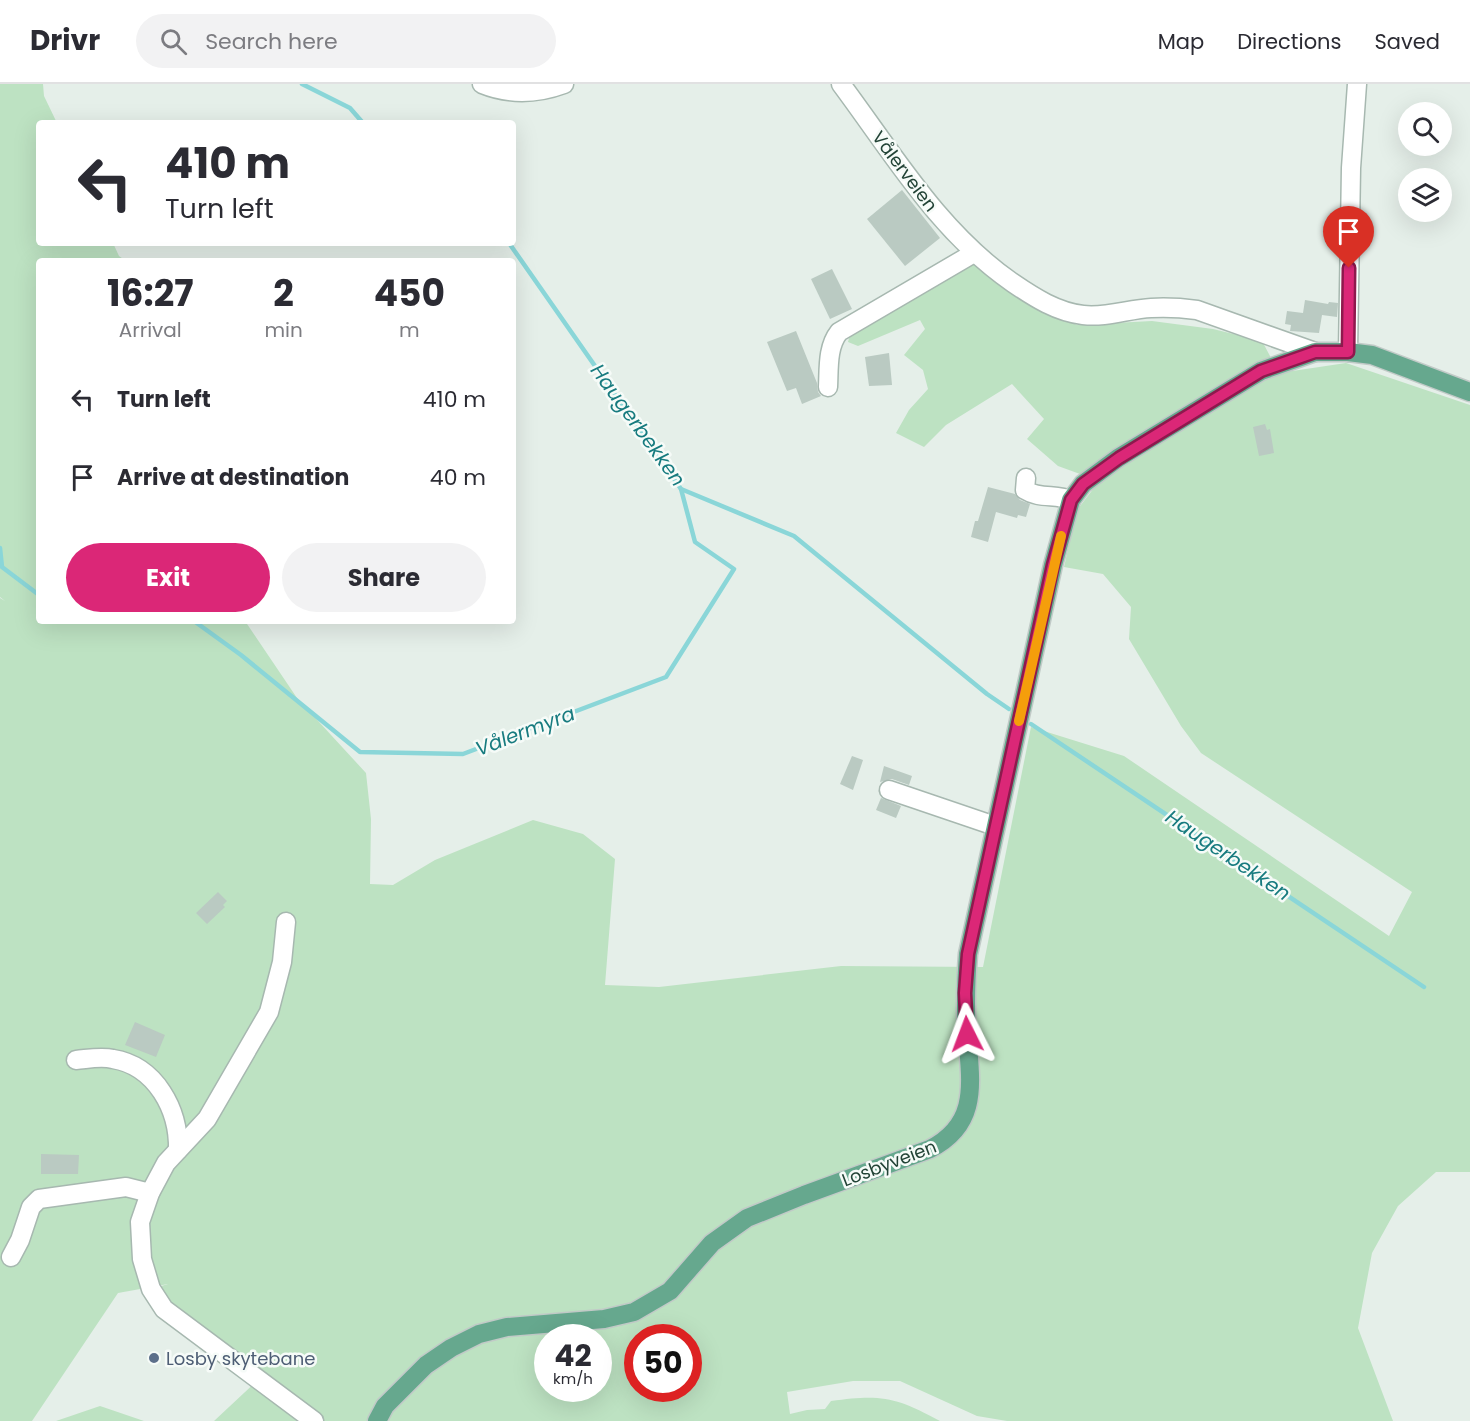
<!DOCTYPE html>
<html lang="en">
<head>
<meta charset="utf-8">
<style>
  body { margin:0; font-family:Poppins,sans-serif; background:#f2f2f3; color:#2b2b33; height:100vh; display:flex; flex-direction:column; font-size:22px; white-space:nowrap }
  * { box-sizing:border-box; margin:0 }
  p { font-size:20px; color:#7c7c81 }
  .icon { flex:none; width:33px; height:33px; fill:none; stroke:currentColor; stroke-width:2; stroke-linecap:round; stroke-linejoin:round }
  .map { position:relative; flex:1; overflow:hidden }
  .drawer { position:absolute; left:36px; top:174px; width:480px; height:366px; display:flex; flex-direction:column; background:#fff; border-radius:6px; box-shadow:0 6px 24px #0002 }
  .drawer>* { flex:none }
  .hud { position:absolute; left:36px; top:36px; width:480px; height:126px; border-radius:6px; box-shadow:0 6px 24px #0002; background:#fff; color:#2b2b33; overflow:hidden }
  .fabs { position:absolute; left:1398px; top:18px; display:grid; gap:12px }
  .fabs a { display:grid; place-items:center; width:54px; height:54px; border-radius:50%; background:#fff; box-shadow:0 6px 24px #0002; font-size:30px }
  .speed { position:absolute; left:534px; top:1240px; display:flex; gap:12px; font-size:30px; font-weight:700; text-align:center }
  .speed>* { display:grid; place-content:center; width:78px; height:78px; border-radius:50%; background:#fff; box-shadow:0 6px 24px #0002; line-height:1 }
  .speed small { font-size:15px; font-weight:400 }
  .speed .limit { border:9px solid #d22; background:#fff; color:#111 }
  .pin { position:absolute; display:grid; place-items:center; width:51px; height:51px; color:#fff; margin:-62px -26px; border-radius:50% 50% 50% 0; rotate:-45deg; box-shadow:0 0 6px #0007 }
  .pin .icon { rotate:45deg }
  .me { position:absolute; width:66px; margin:-33px; rotate:357deg; stroke-linejoin:round; filter:drop-shadow(0 0 4px #0008) }
  .turn { display:flex; align-items:center; gap:21px; height:126px; padding:0 30px; font-size:27px }
  .turn .icon { width:78px; height:78px; stroke-width:2.5 }
  .turn b { display:block; font-size:42px; line-height:51px }
  .eta { display:flex; justify-content:space-evenly; align-items:center; height:102px; text-align:center }
  .eta b { font-size:36px; font-weight:700; line-height:42px }
  .cta { display:flex; gap:12px; margin-top:auto; padding:12px 30px }
  .cta a { flex:1; height:69px; border-radius:36px; background:#db2777; color:#fff; font-size:24px; font-weight:700; line-height:69px; text-align:center }
  .cta a+a { background:#f2f2f3; color:#2b2b33 }
  ul { padding:0; list-style:none }
  li { display:flex; align-items:center; gap:18px; height:78px; padding:0 30px }
  li div { flex:1 }
  li b { display:block; font-size:22px }
  li em { font-style:normal }
  header { display:flex; align-items:center; gap:36px; box-sizing:border-box; height:84px; padding:0 30px; background:#fff; border-bottom:2px solid #e1e1e2 }
  header strong { font-size:28px }
  nav { display:flex; gap:33px; margin-inline-start:auto; font-size:21px }
  .search { width:420px; height:54px; background:#f2f2f3; display:flex; align-items:center; gap:15px; box-sizing:border-box; padding:0 21px; border-radius:33px; color:#7c7c81; font-size:22px }
  .map>svg:first-child { display:block }
  .green { fill:#bde2c2; fill-rule:evenodd }
  .lines { fill:none; stroke-linecap:round; stroke-linejoin:round }
  .stream { stroke:#8ad6d8; stroke-width:4.5 }
  .building { fill:#bacac2 }
  .minor-casing { stroke:#a7b8b0; stroke-width:21 }
  .major-casing { stroke:#c1cac7; stroke-width:21 }
  .minor { stroke:#fff; stroke-width:18 }
  .major { stroke:#66a88e; stroke-width:18 }
  .route-casing { stroke:#8e194d; stroke-width:15 }
  .route { stroke:#db2777; stroke-width:10 }
  .slow { stroke:#f59e0b; stroke-width:10 }
  .service-dot { fill:#5c6f8a; stroke:#f6fbf8; stroke-width:2 }
  .labels { text-anchor:middle; dominant-baseline:central; stroke-width:5; stroke-linejoin:round; paint-order:stroke }
  .street-label { font-size:18px; fill:#224336; stroke:#f6fbf8 }
  .service-label { font-size:18px; fill:#4e5e75; stroke:#f6fbf8; text-anchor:start }
  .water-label { font-size:20px; font-style:italic; fill:#177b7f; stroke:#f6fbf8 }
</style>
</head>
<body>
<header>
<strong>Drivr</strong>
<div class="search"><svg class="icon" aria-label="search" viewBox="0 0 24 24"><circle cx="10" cy="10" r="6"/><path d="M15 15l6 6"/></svg>Search here</div>
<nav><a>Map</a><a>Directions</a><a>Saved</a></nav>
</header>
<div class="map">
<svg width="1470" height="1337" viewBox="0 0 1470 1337">
  <rect width="100%" height="100%" fill="#e5efe9"/>
  <!-- green -->
  <g class="green">
    <path d="M0 0H43L44 12 57 39H39V159H113L119 172 126 177H39V537H245L297 614 366 689 371 735 370 800 393 801 435 776 533 736 583 750 615 775 605 901 659 903 841 882 983 883 1031 643 1124 672 1389 852 1412 808 1201 669 1181 642 1129 555 1131 523 1103 490 1064 483 1077 426 1097 400 1080 390 1058 382 1027 355 1044 335 1012 300 946 341 924 363 896 349 909 326 928 305 923 286 904 271 925 245 920 236 858 262 848 258 853 239 970 174 1019 212 1077 241 1152 237 1213 245 1262 257 1279 289 1346 279 1470 321V1088H1436L1398 1122 1372 1169 1358 1244 1393 1337H1007L977 1332 900 1297H853L787 1308 790 1330 807 1326 825 1325 831 1317C881 1310 896 1313 940 1337H214L258 1296 151 1205 168 1200 118 1209 32 1337H0V514L5 517 0 513ZM548 1254H598V1305H548ZM638 1254H688V1305H638Z"/>
    <polygon points="100,1322 144,1337 56,1337"/>
  </g>
  <g class="lines">
    <!-- stream -->
    <g class="stream">
      <polyline points="302,0 350,24 363,39"/>
      <polyline points="509,159 681,405 794,452 987,610 1009,625"/>
      <polyline points="0,464 2,483 39,511"/>
      <polyline points="194,537 241,571 360,668 463,670 666,593 734,485 695,458 681,405"/>
      <polyline points="1031,640 1424,903"/>
    </g>
  </g>
  <!-- building -->
  <g class="building">
    <polygon points="902,106 940,154 905,182 867,135"/>
    <polygon points="832,185 852,225 830,235 811,195"/>
    <polygon points="1305,216 1328,220 1329,218 1338,219 1337,233 1322,231 1319,249 1290,247 1291,241 1285,240 1287,227 1303,229"/>
    <polygon points="796,247 817,299 818,308 821,312 802,320 796,304 787,307 767,258"/>
    <polygon points="889,269 892,301 869,302 865,273"/>
    <polygon points="1265,340 1267,346 1270,345 1274,369 1259,372 1253,343"/>
    <polygon points="988,403 1015,410 1020,416 1030,420 1026,433 1018,431 1017,434 996,428 988,458 971,453 975,437 978,437"/>
    <polygon points="852,672 863,676 853,706 840,700"/>
    <polygon points="884,682 912,692 909,701 892,695 880,698"/>
    <polygon points="881,714 901,722 896,734 876,726"/>
    <polygon points="218,808 227,817 223,821 225,823 207,840 196,829"/>
    <polygon points="135,938 165,951 156,973 125,961"/>
    <polygon points="41,1070 79,1071 78,1090 41,1090"/>
  </g>
  <g class="lines">
    <defs>
      <g id="minor">
        <path d="M482 0C509 11 537 10 564 0"/>
        <path d="M841 0C894 71 939 148 1013 199 1035 214 1057 228 1083 231 1106 234 1129 225 1151 224 1167 223 1182 224 1197 226L1315 268"/>
        <polyline points="1348,268 1351,84 1357,0"/>
        <path d="M828 303C829 285 827 263 839 248L974 169"/>
        <path d="M1026 394 1025 406C1039 415 1056 410 1071 416"/>
        <polyline points="889,706 995,742"/>
        <polyline points="286,838 282,878 269,928 207,1035 166,1079 150,1109 140,1138 142,1175 151,1205 164,1225 314,1337"/>
        <path d="M76 976C88 975 101 972 113 975 156 982 179 1026 178 1066"/>
        <polyline points="11,1173 20,1156 31,1123 39,1115 126,1103 150,1109"/>
      </g>
      <path id="major" d="M377 1337 385 1322 426 1281 451 1264 479 1250 507 1243 604 1235 634 1228 670 1207 712 1159 747 1134 804 1111 930 1065C981 1039 970 996 967 948 965 922 966 897 968 870L1053 481 1071 416 1083 400 1118 374 1261 287 1315 268H1348L1372 271 1470 308"/>
    </defs>
    <!-- minor casing -->
    <use href="#minor" class="minor-casing"/>
    <!-- major casing -->
    <use href="#major" class="major-casing"/>
    <!-- minor -->
    <use href="#minor" class="minor"/>
    <!-- major -->
    <use href="#major" class="major"/>
  </g>
  <g class="lines">
    <defs>
      <polyline id="route" points="967,950 965,909 968,870 1053,481 1071,416 1083,400 1119,374 1261,287 1315,268 1348,268 1349,184"/>
    </defs>
    <!-- route casing -->
    <use href="#route" class="route-casing"/>
    <!-- route -->
    <use href="#route" class="route"/>
    <!-- slow -->
    <polyline class="slow" points="1019,637 1061,452"/>
  </g>
  <!-- markers -->
  <circle class="service-dot" cx="154" cy="1274" r="6"/>
  <g class="labels">
    <!-- street labels -->
    <g class="street-label">
      <text transform="translate(905 87) rotate(53)">Vålerveien</text>
      <text transform="translate(889 1079) rotate(-21)">Losbyveien</text>
    </g>
    <!-- service labels -->
    <g class="service-label">
      <text x="166" y="1274">Losby skytebane</text>
    </g>
    <!-- water labels -->
    <g class="water-label">
      <text transform="translate(638 341) rotate(54)">Haugerbekken</text>
      <text transform="translate(525 647) rotate(-21)">Vålermyra</text>
      <text transform="translate(1228 771) rotate(34)">Haugerbekken</text>
    </g>
  </g>
</svg>
<div class="fabs">
<a><svg class="icon" aria-label="search" viewBox="0 0 24 24"><circle cx="10" cy="10" r="6"/><path d="M15 15l6 6"/></svg></a>
<a><svg class="icon" aria-label="layers" viewBox="0 0 24 24"><path d="M12 4l9 5-9 5-9-5zM3 14l9 5 9-5"/></svg></a>
</div>
<div class="speed"><div>42<small>km/h</small></div><div class="limit">50</div></div>
<div class="pin" style="left:1349px;top:184px;background:#d93025"><svg class="icon" aria-label="arrive" viewBox="0 0 24 24"><path d="M6 21V4h12l-3 4 3 4H6"/></svg></div>
<svg class="me" style="left:967px;top:950px" viewBox="-20 -20 40 40"><path d="M0-17L14 15 0 8-14 15z" fill="#db2777" stroke="#fff" stroke-width="4"/></svg>
<div class="hud">
<div class="turn"><svg class="icon" aria-label="left" viewBox="0 0 24 24"><path d="M17 20v-9H6M10 6l-5 5 5 5"/></svg><div><b>410 m</b>Turn left</div></div>
</div>
<section class="drawer">
<div class="eta">
<div><b>16:27</b><p>Arrival</p></div>
<div><b>2</b><p>min</p></div>
<div><b>450</b><p>m</p></div>
</div>
<ul>
<li><svg class="icon" aria-label="left" viewBox="0 0 24 24"><path d="M17 20v-9H6M10 6l-5 5 5 5"/></svg><div><b>Turn left</b></div><em>410 m</em></li>
<li><svg class="icon" aria-label="arrive" viewBox="0 0 24 24"><path d="M6 21V4h12l-3 4 3 4H6"/></svg><div><b>Arrive at destination</b></div><em>40 m</em></li>
</ul>
<div class="cta"><a>Exit</a><a>Share</a></div>
</section>
</div>
</body>
</html>
